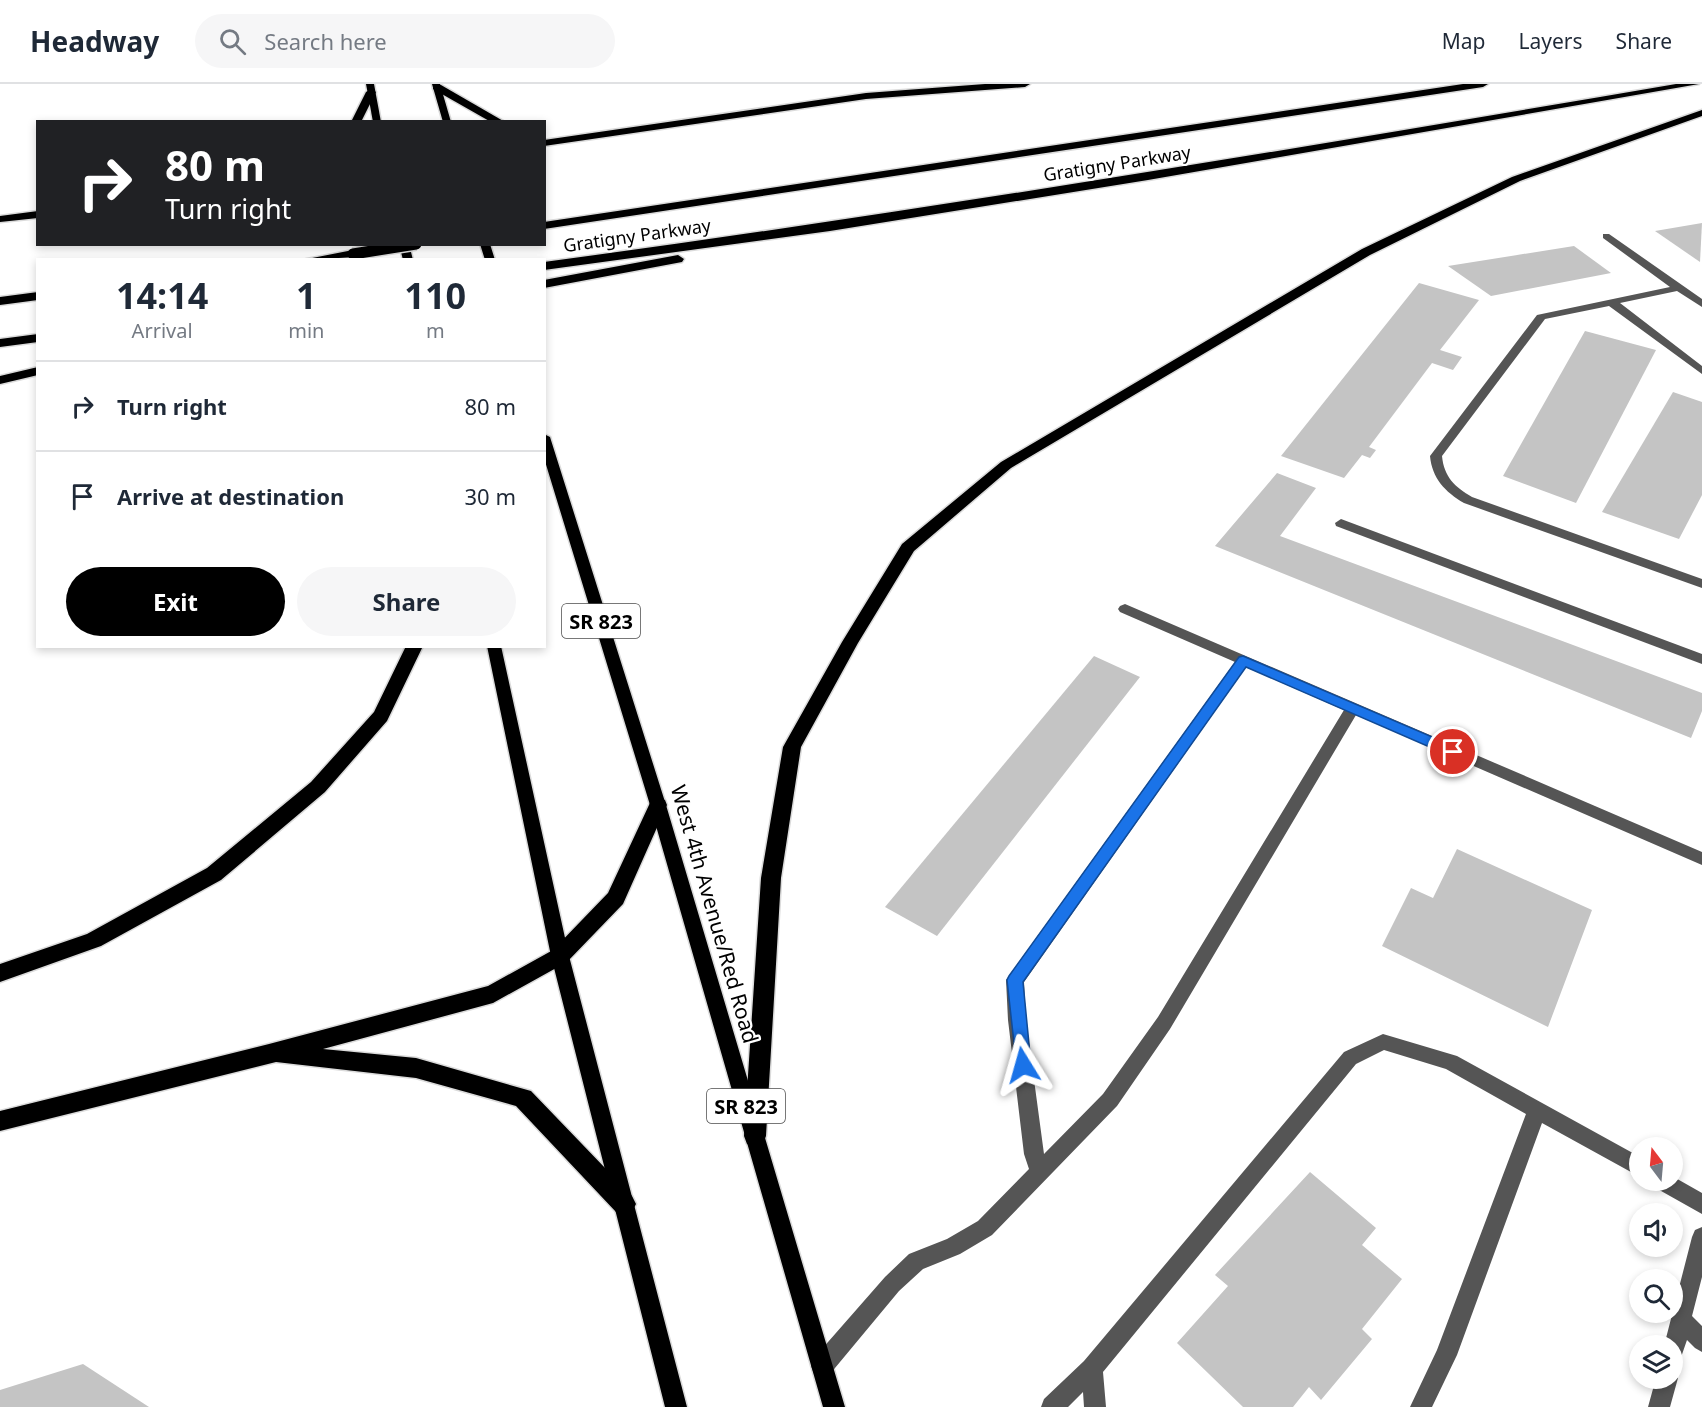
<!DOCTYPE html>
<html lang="en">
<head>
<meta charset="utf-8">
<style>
  body { margin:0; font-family:"Noto Sans",sans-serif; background:#f6f6f7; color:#1f2937; height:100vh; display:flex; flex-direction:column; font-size:22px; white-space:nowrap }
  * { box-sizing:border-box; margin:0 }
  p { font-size:20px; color:#747a83 }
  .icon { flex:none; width:33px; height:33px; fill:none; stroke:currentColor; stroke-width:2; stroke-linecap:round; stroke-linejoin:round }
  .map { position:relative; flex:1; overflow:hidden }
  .panel { position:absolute; left:36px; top:174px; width:510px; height:390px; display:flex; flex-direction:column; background:#fff; border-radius:0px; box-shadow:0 3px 9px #0003 }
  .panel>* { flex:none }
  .banner { position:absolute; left:36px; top:36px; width:510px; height:126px; border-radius:0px; box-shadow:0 3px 9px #0003; background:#202124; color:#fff; overflow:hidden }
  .needle { width:39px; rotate:344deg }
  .tools { position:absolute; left:1629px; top:1053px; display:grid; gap:12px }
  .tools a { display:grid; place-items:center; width:54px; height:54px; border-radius:50%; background:#fff; box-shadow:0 3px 9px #0003; font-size:30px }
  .pin { position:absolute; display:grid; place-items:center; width:51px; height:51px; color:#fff; margin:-26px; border:3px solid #fff; border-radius:50%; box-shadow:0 2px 6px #0007 }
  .me { position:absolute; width:66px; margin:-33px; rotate:352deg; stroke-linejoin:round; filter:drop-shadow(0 0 4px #0008) }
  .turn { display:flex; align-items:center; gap:21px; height:126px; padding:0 30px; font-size:27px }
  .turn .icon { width:78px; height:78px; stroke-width:2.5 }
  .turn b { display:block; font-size:42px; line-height:51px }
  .eta { display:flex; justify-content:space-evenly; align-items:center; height:102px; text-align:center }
  .eta b { font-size:36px; font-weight:700; line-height:42px }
  .primary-button { display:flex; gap:12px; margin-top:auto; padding:12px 30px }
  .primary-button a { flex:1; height:69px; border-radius:36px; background:#000; color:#fff; font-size:24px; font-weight:700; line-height:69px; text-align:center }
  .primary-button a+a { background:#f6f6f7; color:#1f2937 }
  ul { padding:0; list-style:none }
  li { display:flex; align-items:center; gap:18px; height:90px; padding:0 30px; border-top:2px solid #e0e1e3 }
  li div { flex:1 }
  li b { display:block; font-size:22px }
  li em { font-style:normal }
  header { display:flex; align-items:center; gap:36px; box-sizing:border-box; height:84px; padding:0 30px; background:#fff; border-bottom:2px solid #e0e1e3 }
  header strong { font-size:28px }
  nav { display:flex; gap:33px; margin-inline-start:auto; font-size:21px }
  .search { width:420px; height:54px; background:#f6f6f7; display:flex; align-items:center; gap:15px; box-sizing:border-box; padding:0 21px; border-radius:33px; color:#747a83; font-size:22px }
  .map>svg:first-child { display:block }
  .building { fill:#c4c4c4 }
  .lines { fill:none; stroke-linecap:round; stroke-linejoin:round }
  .major-casing { stroke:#dbdbdb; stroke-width:3 }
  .highway-casing { stroke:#dbdbdb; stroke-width:3 }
  .minor { fill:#555; fill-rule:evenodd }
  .major { fill:#000; fill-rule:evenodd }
  .highway { fill:#000; fill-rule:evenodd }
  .highway-bridge-casing { stroke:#dbdbdb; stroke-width:14; stroke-linecap:butt }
  .highway-bridge { stroke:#000; stroke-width:11 }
  .route { fill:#1a73e8; stroke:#114b97; stroke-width:1.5 }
  .labels { text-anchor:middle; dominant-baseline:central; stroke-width:4.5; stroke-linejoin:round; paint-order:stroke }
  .far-street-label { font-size:18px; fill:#000; stroke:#fff }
  .shield { fill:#fff; stroke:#4c4c4c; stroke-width:1.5 }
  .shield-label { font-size:20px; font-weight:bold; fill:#000 }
  .street-label { font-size:21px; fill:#000; stroke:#fff }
</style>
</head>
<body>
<header>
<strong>Headway</strong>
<div class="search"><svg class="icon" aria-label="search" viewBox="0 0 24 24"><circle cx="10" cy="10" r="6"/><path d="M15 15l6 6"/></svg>Search here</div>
<nav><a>Map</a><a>Layers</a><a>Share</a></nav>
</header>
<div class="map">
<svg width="1702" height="1323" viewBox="0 0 1702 1323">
  <rect width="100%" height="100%" fill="#fff"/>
  <!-- building -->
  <g class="building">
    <polygon points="1702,139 1700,178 1655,147"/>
    <polygon points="1574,162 1611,189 1491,212 1448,182"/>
    <polygon points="1419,199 1479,216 1440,266 1462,273 1453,286 1432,279 1369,363 1376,366 1370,374 1362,371 1344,394 1281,372"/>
    <polygon points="1585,247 1656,266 1576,419 1503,392"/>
    <polygon points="1673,308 1702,318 1702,411 1679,455 1602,428"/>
    <polygon points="1277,389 1316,404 1280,452 1702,609 1702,627 1691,654 1215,462"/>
    <polygon points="1094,572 1140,593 937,852 885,823"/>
    <polygon points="1457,765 1592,826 1548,943 1382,862 1411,804 1433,814"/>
    <polygon points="1310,1088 1376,1144 1362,1161 1402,1195 1362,1245 1372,1255 1321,1316 1309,1303 1293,1323 1243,1323 1177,1259 1228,1202 1215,1191"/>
    <polygon points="83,1280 149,1323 0,1323 0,1306"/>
  </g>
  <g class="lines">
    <defs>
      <g id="major">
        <polygon points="366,0 374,0 381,38 373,38"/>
        <polygon points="432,0 440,0 451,38 443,38"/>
        <polygon points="399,160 409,160 413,176 403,176"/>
        <polygon points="480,160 490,160 495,176 485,176"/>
        <polygon points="544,350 550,353 666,721 845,1323 823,1323 650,721 544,374"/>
        <polygon points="487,562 501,562 569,872 687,1323 665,1323 551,872"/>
      </g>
      <g id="highway">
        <polygon points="437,0 441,1 505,38 491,38 433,5 433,1"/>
        <polygon points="985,0 1030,0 1025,3 866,15 544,62 544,56 866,9"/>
        <polygon points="1463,0 1488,0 1483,3 544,145 544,138"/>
        <path d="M1676 0H1699L1148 96 830 147 544 186V178C923 127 1300 64 1676 0Z"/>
        <polygon points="371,5 376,8 361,38 351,38 366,8"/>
        <polygon points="1702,26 1702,32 1520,97 1370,171 1011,384 914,467 858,559 801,663 781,794 766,1052 763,1060 755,1063 747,1060 744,1052 761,794 783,663 842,558 902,460 1001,378 1362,165 1512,93"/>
        <polygon points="38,127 38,134 0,138 0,132"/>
        <polygon points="353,166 359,170 357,173 302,176"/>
        <polygon points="678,171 684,175 682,178 544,204 544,196"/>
        <polygon points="38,208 38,216 0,221 0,213"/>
        <polygon points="38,250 38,258 0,263 0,255"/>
        <polygon points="38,283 38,291 0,300 0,292"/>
        <polygon points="406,562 423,562 387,637 325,708 221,796 101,862 0,898 0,880 87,850 207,784 311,698 374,628"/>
        <polygon points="658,714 665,716 667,721 623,820 567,878 493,919 323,965 416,974 531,1007 632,1112 636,1120 632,1128 624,1131 616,1128 516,1022 416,994 276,978 0,1047 0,1027 269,960 488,902 553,866 608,809 649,721 651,716"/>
      </g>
    </defs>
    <!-- major casing -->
    <use href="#major" class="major-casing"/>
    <!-- highway casing -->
    <use href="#highway" class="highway-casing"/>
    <!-- minor -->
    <g class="minor">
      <path d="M1603 150H1609L1702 215V223L1677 207 1620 219 1702 282V290L1609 222 1545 235 1442 372C1444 393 1455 403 1472 413L1702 495V504L1464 419C1445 408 1432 394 1430 372L1537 231 1670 203 1603 154Z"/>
      <polygon points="1341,435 1702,570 1702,580 1336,442 1335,439"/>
      <path d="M1125 520 1702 768V781L1356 631 1170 945 1117 1022 992 1151 960 1170 923 1185 899 1207 830 1290 822 1293 814 1290 811 1282 814 1274 885 1193 909 1170 947 1155 978 1137 1029 1085 1024 1070 1008 936 1006 896 1235 578 1120 528 1118 525 1120 522ZM1246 583 1344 626 1158 933 1103 1010 1044 1070 1026 936 1024 898Z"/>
      <polygon points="1383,950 1457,972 1640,1073 1640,1093 1542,1039 1457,1271 1432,1323 1410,1323 1437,1266 1526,1030 1446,985 1384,966 1356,980 1103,1288 1106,1323 1084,1323 1083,1308 1068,1323 1041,1323 1044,1315 1084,1277 1344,968"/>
      <polygon points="1672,1092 1702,1109 1702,1130 1654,1103 1652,1096 1672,1096"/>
      <polygon points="1702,1143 1702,1193 1692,1232 1702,1242 1702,1268 1695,1264 1687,1256 1679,1279 1672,1282 1672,1262 1664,1262 1692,1153 1695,1146"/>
      <polygon points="1672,1286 1678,1294 1670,1323 1648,1323 1656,1294 1672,1294"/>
    </g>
    <!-- major -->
    <use href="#major" class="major"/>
    <!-- highway -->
    <use href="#highway" class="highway"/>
    <defs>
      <polyline id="highway-bridge" points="353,170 416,160"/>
    </defs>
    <!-- highway-bridge casing -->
    <use href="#highway-bridge" class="highway-bridge-casing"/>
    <!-- highway-bridge -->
    <use href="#highway-bridge" class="highway-bridge"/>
  </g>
  <!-- route -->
  <polygon class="route" points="1243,572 1458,664 1460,668 1453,673 1448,671 1246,583 1023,898 1031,981 1029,986 1023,988 1017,986 1007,896 1009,892 1239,573"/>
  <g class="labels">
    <!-- far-street labels -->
    <g class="far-street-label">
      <text transform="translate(1117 79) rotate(-9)">Gratigny Parkway</text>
      <text transform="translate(637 151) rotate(-8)">Gratigny Parkway</text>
    </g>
    <!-- shield labels -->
    <g class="shield">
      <rect x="562" y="520" width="78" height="34" rx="4.5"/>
      <rect x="707" y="1005" width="78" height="34" rx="4.5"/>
    </g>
    <g class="shield-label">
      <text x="601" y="537">SR 823</text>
      <text x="746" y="1022">SR 823</text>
    </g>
    <!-- street labels -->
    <g class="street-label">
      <text transform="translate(715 830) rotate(74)">West 4th Avenue/Red Road</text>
    </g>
  </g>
</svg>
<div class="tools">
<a><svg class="needle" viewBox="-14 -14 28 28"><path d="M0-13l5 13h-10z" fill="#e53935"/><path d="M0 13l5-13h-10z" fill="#747a83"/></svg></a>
<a><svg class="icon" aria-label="sound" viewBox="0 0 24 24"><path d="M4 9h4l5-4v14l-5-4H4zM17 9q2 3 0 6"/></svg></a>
<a><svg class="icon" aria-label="search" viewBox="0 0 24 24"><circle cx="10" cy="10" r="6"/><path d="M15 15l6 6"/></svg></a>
<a><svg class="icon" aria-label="layers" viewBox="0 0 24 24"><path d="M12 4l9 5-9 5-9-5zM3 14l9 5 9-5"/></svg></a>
</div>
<div class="pin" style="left:1453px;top:668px;background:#d93025"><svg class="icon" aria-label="arrive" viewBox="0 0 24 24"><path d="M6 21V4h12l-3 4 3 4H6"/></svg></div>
<svg class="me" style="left:1023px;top:981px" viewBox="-20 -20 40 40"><path d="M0-17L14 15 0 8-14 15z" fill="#1a73e8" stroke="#fff" stroke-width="4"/></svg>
<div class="banner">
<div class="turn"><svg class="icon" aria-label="right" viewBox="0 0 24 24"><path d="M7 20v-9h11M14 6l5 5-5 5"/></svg><div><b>80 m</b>Turn right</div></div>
</div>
<section class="panel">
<div class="eta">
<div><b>14:14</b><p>Arrival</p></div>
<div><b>1</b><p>min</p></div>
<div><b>110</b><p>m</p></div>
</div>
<ul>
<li><svg class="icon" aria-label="right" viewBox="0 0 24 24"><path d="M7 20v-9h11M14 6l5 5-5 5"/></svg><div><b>Turn right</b></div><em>80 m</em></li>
<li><svg class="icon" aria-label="arrive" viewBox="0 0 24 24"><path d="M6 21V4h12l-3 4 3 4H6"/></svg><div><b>Arrive at destination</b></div><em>30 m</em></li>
</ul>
<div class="primary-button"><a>Exit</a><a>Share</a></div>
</section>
</div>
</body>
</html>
